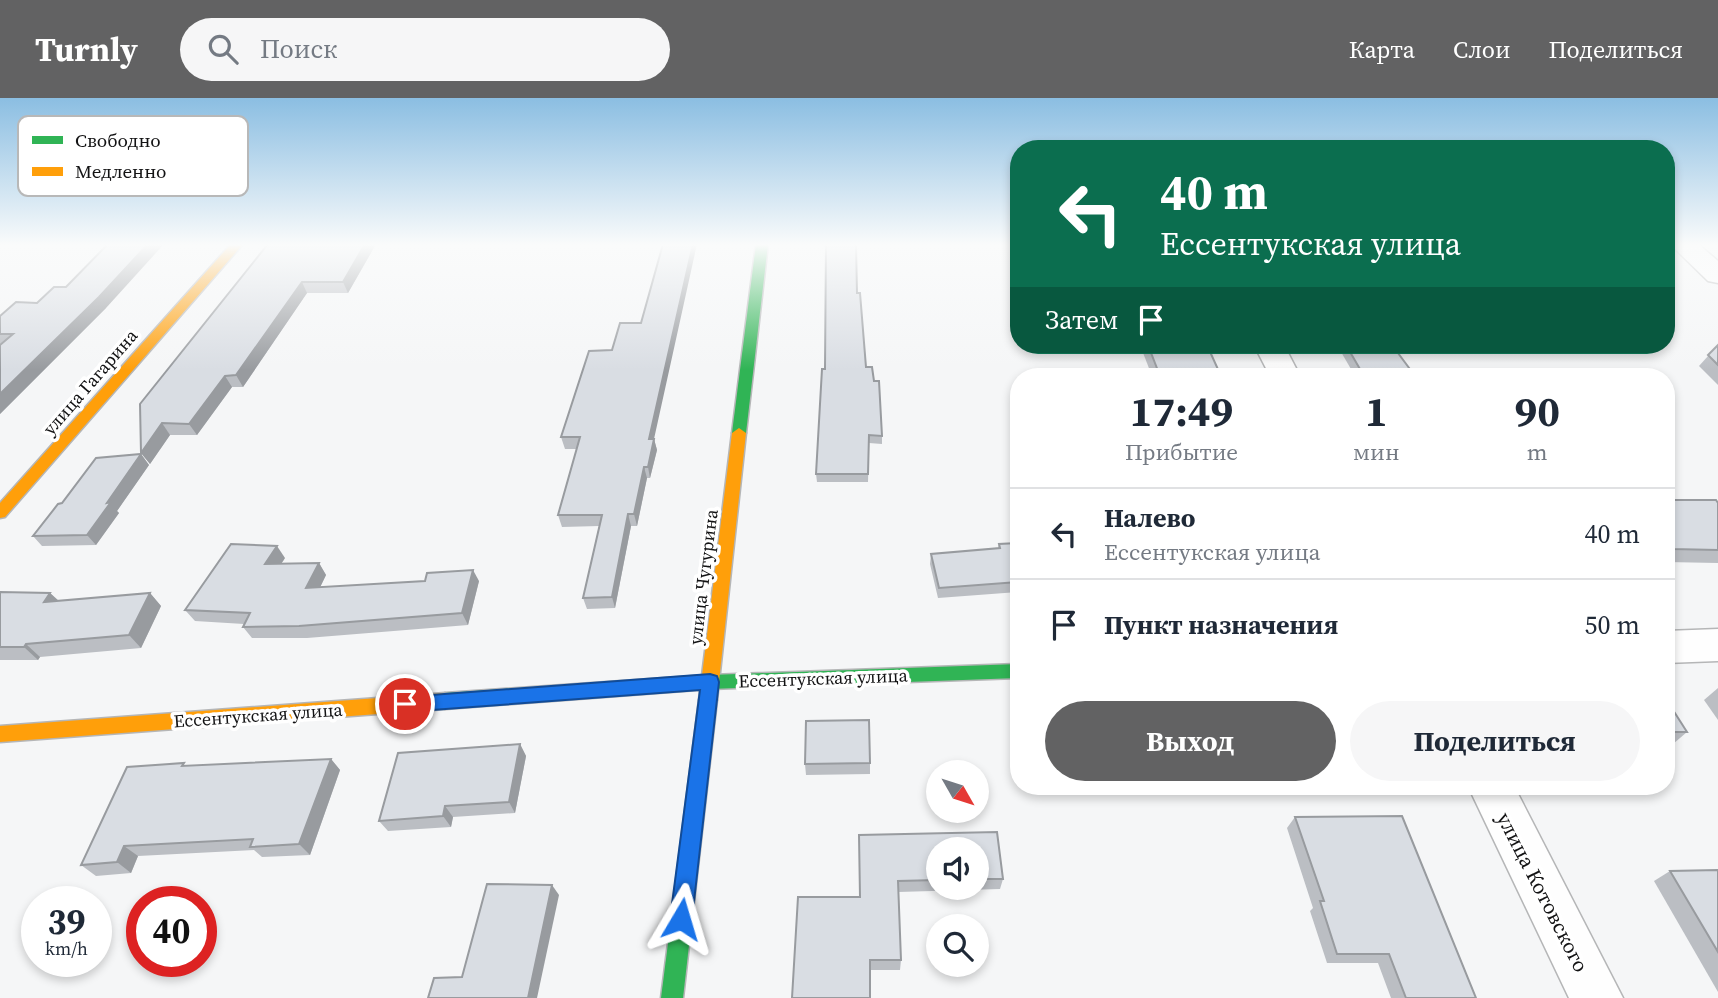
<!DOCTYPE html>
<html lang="ru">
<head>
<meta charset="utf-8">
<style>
  body { margin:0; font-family:"Source Serif 4",serif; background:#f6f6f7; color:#1f2937; height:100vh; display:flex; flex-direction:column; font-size:26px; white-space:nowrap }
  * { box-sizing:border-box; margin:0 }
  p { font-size:23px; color:#747a83 }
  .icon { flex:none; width:38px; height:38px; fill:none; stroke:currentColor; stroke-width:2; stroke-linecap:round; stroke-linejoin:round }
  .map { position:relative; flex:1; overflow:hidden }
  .drawer { position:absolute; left:1010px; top:270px; width:665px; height:427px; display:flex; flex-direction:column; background:#fff; border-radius:28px; box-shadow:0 4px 10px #0003 }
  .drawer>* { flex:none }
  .top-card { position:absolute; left:1010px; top:42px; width:665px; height:214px; border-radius:28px; box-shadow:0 4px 10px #0003; background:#0b6e4f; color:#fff; overflow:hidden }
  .needle { width:46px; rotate:129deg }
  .buttons { position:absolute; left:926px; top:662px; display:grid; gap:14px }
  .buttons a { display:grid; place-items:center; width:63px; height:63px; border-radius:50%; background:#fff; box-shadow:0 4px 10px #0003; font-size:35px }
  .speed { position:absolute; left:21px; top:788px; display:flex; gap:14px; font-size:35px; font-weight:700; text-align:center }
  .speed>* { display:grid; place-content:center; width:91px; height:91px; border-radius:50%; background:#fff; box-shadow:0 4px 10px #0003; line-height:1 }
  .speed small { font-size:18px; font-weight:400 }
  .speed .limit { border:10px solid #d22; background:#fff; color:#111 }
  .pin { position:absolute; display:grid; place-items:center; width:60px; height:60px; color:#fff; margin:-30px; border:4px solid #fff; border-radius:50%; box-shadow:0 2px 7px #0007 }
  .me { position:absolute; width:77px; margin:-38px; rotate:7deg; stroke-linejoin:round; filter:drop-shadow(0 0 5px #0008) }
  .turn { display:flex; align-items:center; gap:24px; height:147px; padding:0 35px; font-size:32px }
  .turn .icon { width:91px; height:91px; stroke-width:2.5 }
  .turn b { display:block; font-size:49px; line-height:60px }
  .then { display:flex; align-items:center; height:66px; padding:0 35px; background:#0003; gap:14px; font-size:26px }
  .eta { display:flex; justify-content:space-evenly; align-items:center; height:119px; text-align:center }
  .eta b { font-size:42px; font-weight:700; line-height:49px }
  .button { display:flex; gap:14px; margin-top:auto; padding:14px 35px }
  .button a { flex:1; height:80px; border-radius:42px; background:#626263; color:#fff; font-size:28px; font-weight:700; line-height:80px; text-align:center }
  .button a+a { background:#f6f6f7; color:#1f2937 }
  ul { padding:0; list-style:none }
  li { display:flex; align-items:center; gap:21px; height:91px; padding:0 35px; border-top:2px solid #e0e1e3 }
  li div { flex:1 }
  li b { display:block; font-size:26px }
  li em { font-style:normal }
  header { display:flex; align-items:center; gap:42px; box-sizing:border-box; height:98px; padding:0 35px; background:#626263; color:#fff }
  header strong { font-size:33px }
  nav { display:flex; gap:38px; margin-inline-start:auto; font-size:24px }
  .search { width:490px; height:63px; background:#f6f6f7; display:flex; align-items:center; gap:18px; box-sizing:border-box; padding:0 24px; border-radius:38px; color:#747a83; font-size:26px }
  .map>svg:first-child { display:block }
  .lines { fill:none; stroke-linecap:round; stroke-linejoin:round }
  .street-casing { stroke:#b5b6b7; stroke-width:3 }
  .fast-casing { stroke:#b5b6b7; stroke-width:3 }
  .slow-casing { stroke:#b5b6b7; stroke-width:3 }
  .street { fill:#fefefe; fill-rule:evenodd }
  .fast { fill:#30b455; fill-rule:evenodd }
  .slow { fill:#ff9f0a; fill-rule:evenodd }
  .wall { fill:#bbbec3; fill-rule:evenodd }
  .shaded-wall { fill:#989b9f }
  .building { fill:#d9dde3; stroke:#989b9f; stroke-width:2 }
  .route { fill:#1a73e8; stroke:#114b97; stroke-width:2 }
  .labels { text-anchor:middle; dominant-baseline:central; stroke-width:7; stroke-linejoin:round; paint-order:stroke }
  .street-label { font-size:18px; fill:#131314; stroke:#fff }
  .near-street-label { font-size:21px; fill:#131314; stroke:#fff }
  .key { fill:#fff; stroke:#b8b8b8; stroke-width:2 }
  .key-label { font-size:19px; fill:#131314 }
</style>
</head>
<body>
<header>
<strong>Turnly</strong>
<div class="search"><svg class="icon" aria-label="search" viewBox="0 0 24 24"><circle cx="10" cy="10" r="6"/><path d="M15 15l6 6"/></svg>Поиск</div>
<nav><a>Карта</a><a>Слои</a><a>Поделиться</a></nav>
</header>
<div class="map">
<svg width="1718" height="900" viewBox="0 0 1718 900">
  <rect width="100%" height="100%" fill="#f5f6f7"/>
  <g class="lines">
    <defs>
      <g id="street">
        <polygon points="1670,146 1698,146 1718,163 1718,185 1708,183"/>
        <polygon points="1254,247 1284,247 1300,278 1270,278"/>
        <polygon points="1718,531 1718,563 1666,565 1666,533"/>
        <polygon points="1468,688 1514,688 1623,900 1569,900"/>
      </g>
      <g id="fast">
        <polygon points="756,146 768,146 746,335 739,340 732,335"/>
        <polygon points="1018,566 1018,580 710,591 445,611 439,608 436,603 439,598 445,595 710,577"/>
        <polygon points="708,594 714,597 717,602 683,900 661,900 699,602 702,597"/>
      </g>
      <g id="slow">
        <polygon points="231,146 243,146 5,419 0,420 0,405"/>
        <polygon points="739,330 746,335 717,602 714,607 708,610 702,607 699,602 732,335"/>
        <polygon points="445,595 451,598 454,603 451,608 445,611 0,644 0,628"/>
      </g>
    </defs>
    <!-- street casing -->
    <use href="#street" class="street-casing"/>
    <!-- fast casing -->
    <use href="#fast" class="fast-casing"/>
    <!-- slow casing -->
    <use href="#slow" class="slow-casing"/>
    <!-- street -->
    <use href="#street" class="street"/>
    <!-- fast -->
    <use href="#fast" class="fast"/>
    <!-- slow -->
    <use href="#slow" class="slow"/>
  </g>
  <!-- wall -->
  <g class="wall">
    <polygon points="268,146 376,146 348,195 307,195 243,289 232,289 197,337 170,337 150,366 141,355"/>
    <polygon points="857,195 866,269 882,338 882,346 869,345 868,384 817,384 816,376 825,271"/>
    <polygon points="37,205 106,210 0,316 0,247 1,246 0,246 0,218"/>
    <polygon points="1140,247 1207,247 1221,278 1152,278"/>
    <polygon points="1337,247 1392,247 1415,278 1355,278"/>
    <polygon points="1718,247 1718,287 1699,268"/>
    <polygon points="561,339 654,341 657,352 650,380 647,380 637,428 631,428 615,510 587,511 583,500 599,428 562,429 558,417 577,351 565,351"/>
    <polygon points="141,356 149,367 117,413 119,415 96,447 42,448 33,438 62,405"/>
    <polygon points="1666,402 1718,405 1718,465 1666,464"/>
    <polygon points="1018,445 1018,494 938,500 930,466 931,456 998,450 999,446"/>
    <polygon points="285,460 281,466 319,465 326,477 320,489 479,483 468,527 307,540 252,540 243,529 244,526 195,523 185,512"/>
    <polygon points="0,494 50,495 59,503 150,495 161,508 141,550 40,559 38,562 0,562"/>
    <polygon points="1718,590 1718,622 1704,602"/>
    <polygon points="1666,601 1687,634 1673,646 1666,646"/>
    <polygon points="520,646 526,658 515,715 453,719 451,729 388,733 379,723"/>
    <polygon points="331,661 340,672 310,757 262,759 254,752 138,758 131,775 96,778 81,767 187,668"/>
    <polygon points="870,665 870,676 806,677 805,666"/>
    <polygon points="1295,719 1476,900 1391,900 1378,865 1327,865 1310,813 1313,810 1287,730"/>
    <path d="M997 734 1003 781 1000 791 898 794 901 862 900 872H870V900H792L798 799H860L859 737ZM938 751H976V789H938Z"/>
    <polygon points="1718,772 1718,894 1654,783 1670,773"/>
  </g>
  <!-- shaded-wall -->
  <g class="shaded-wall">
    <polygon points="148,146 164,146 106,210 0,316 0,296"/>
    <polygon points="365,146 376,146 348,195 343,184"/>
    <polygon points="693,146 697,146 654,341 657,352 650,380 648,369 649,341"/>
    <polygon points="302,184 307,195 243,289 236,277"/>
    <polygon points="225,278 232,289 197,337 189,326"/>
    <polygon points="162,325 170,337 150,366 141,355"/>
    <polygon points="141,356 149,367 117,413 119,415 96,447 87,437 107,405"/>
    <polygon points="644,369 647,380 637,428 634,416"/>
    <polygon points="628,416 631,428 615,510 612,499"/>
    <polygon points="277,448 285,460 273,478 265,466"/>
    <polygon points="319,465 326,477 314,502 306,490"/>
    <polygon points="473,472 479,483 468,527 462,515"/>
    <polygon points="50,495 63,507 44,504"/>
    <polygon points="150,495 161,508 141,550 129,537"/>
    <polygon points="26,546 40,559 38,562 24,549"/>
    <polygon points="520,646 526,658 515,715 509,704"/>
    <polygon points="331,661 340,672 310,757 299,746"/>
    <polygon points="445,708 453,719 451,729 443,718"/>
    <polygon points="124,748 138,758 131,775 117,764"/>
    <polygon points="552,787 559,797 537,900 528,900"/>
  </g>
  <!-- building -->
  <g class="building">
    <polygon points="108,146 148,146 99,199 0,296 0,247 13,236 0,236 0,218 16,204 37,205 54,189 66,189"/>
    <polygon points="268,146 365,146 343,184 302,184 236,277 225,278 189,326 162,325 141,355 140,306"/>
    <polygon points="663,146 693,146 649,341 654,341 648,369 644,369 634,416 628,416 612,499 583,500 602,417 558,417 580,339 561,339 589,253 612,252 620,225 641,225"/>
    <polygon points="826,146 856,146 857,195 860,195 866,269 872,269 874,283 879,283 882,338 869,337 868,376 816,376 822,271 825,271"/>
    <polygon points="1148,247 1207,247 1221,278 1160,278"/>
    <polygon points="1346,247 1392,247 1415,278 1364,278"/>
    <polygon points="1718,247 1718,267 1708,257"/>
    <polygon points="141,356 107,405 111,404 87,437 33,438 58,406 62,405 96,360"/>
    <polygon points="1666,402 1716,402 1718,405 1718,452 1672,451 1666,444"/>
    <polygon points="1018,445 1018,484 939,490 931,456 1000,450 999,446"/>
    <polygon points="231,446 277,448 265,466 319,465 306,490 425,483 427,475 473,472 462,515 299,528 243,529 250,515 185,512"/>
    <polygon points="0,494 50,495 44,504 150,495 129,537 26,546 24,549 0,549"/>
    <polygon points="1666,601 1687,634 1666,634"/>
    <polygon points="869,622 870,665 805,666 806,623"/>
    <polygon points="520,646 509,704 445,708 443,718 379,723 398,655"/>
    <polygon points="331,661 299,746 250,749 253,741 124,748 117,764 81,767 127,669 184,665 182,668"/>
    <polygon points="1402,718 1476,900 1406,900 1389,856 1337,856 1320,803 1324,803 1295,719"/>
    <polygon points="997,734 1003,781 976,781 976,751 938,751 938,782 898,783 901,862 870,862 870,900 792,900 798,799 860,799 859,737"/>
    <polygon points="1718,772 1718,854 1670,773"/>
    <polygon points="487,786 552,787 528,900 428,900 434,880 462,879"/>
  </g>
  <!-- sky -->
  <linearGradient id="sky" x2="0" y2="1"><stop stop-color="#8bbee2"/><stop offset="0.54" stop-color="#fafbfb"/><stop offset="1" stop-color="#fafbfb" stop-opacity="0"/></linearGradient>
  <rect width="1718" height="272" fill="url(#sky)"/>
  <!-- route -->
  <polygon class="route" points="710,576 717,578 719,584 692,821 689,829 681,832 674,829 670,821 700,592 405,614 398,612 396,606 398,601 405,599"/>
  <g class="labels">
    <!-- street labels -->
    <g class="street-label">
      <text transform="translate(90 284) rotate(-49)">улица Гагарина</text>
      <text transform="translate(703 479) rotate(-83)">улица Чугурина</text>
      <text transform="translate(823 580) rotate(-2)">Ессентукская улица</text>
      <text transform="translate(258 617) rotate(-4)">Ессентукская улица</text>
    </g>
    <!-- near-street labels -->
    <g class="near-street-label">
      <text transform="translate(1543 794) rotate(63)">улица Котовского</text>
    </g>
  </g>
  <!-- legend -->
  <rect x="18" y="18" width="230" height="80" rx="10" class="key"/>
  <rect x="32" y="38" width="31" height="8" fill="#30b455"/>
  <rect x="32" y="69" width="31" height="9" fill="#ff9f0a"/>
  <g class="key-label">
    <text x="75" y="49">Свободно</text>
    <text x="75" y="80">Медленно</text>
  </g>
</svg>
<div class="buttons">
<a><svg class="needle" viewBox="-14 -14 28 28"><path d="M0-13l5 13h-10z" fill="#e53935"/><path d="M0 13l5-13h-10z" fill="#747a83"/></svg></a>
<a><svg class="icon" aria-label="sound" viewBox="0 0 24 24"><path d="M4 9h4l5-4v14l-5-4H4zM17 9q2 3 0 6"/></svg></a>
<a><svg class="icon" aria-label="search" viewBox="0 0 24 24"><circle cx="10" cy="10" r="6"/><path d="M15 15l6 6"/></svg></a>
</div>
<div class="speed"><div>39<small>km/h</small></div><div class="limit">40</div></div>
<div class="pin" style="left:405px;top:606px;background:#d93025"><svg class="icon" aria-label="arrive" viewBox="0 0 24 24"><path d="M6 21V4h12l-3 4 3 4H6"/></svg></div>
<svg class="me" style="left:681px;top:821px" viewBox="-20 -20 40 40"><path d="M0-17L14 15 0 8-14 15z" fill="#1a73e8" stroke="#fff" stroke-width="4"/></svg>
<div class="top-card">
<div class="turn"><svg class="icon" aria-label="left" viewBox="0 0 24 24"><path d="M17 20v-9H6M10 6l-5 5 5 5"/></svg><div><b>40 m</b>Ессентукская улица</div></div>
<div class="then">Затем<svg class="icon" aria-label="arrive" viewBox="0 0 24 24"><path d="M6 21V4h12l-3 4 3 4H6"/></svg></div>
</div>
<section class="drawer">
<div class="eta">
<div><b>17:49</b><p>Прибытие</p></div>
<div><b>1</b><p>мин</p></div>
<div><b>90</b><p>m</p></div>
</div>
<ul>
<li><svg class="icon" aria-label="left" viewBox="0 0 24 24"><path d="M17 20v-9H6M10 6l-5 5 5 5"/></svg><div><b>Налево</b><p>Ессентукская улица</p></div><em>40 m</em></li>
<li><svg class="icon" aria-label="arrive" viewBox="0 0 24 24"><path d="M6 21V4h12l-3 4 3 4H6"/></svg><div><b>Пункт назначения</b></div><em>50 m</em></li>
</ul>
<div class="button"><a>Выход</a><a>Поделиться</a></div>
</section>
</div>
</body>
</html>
